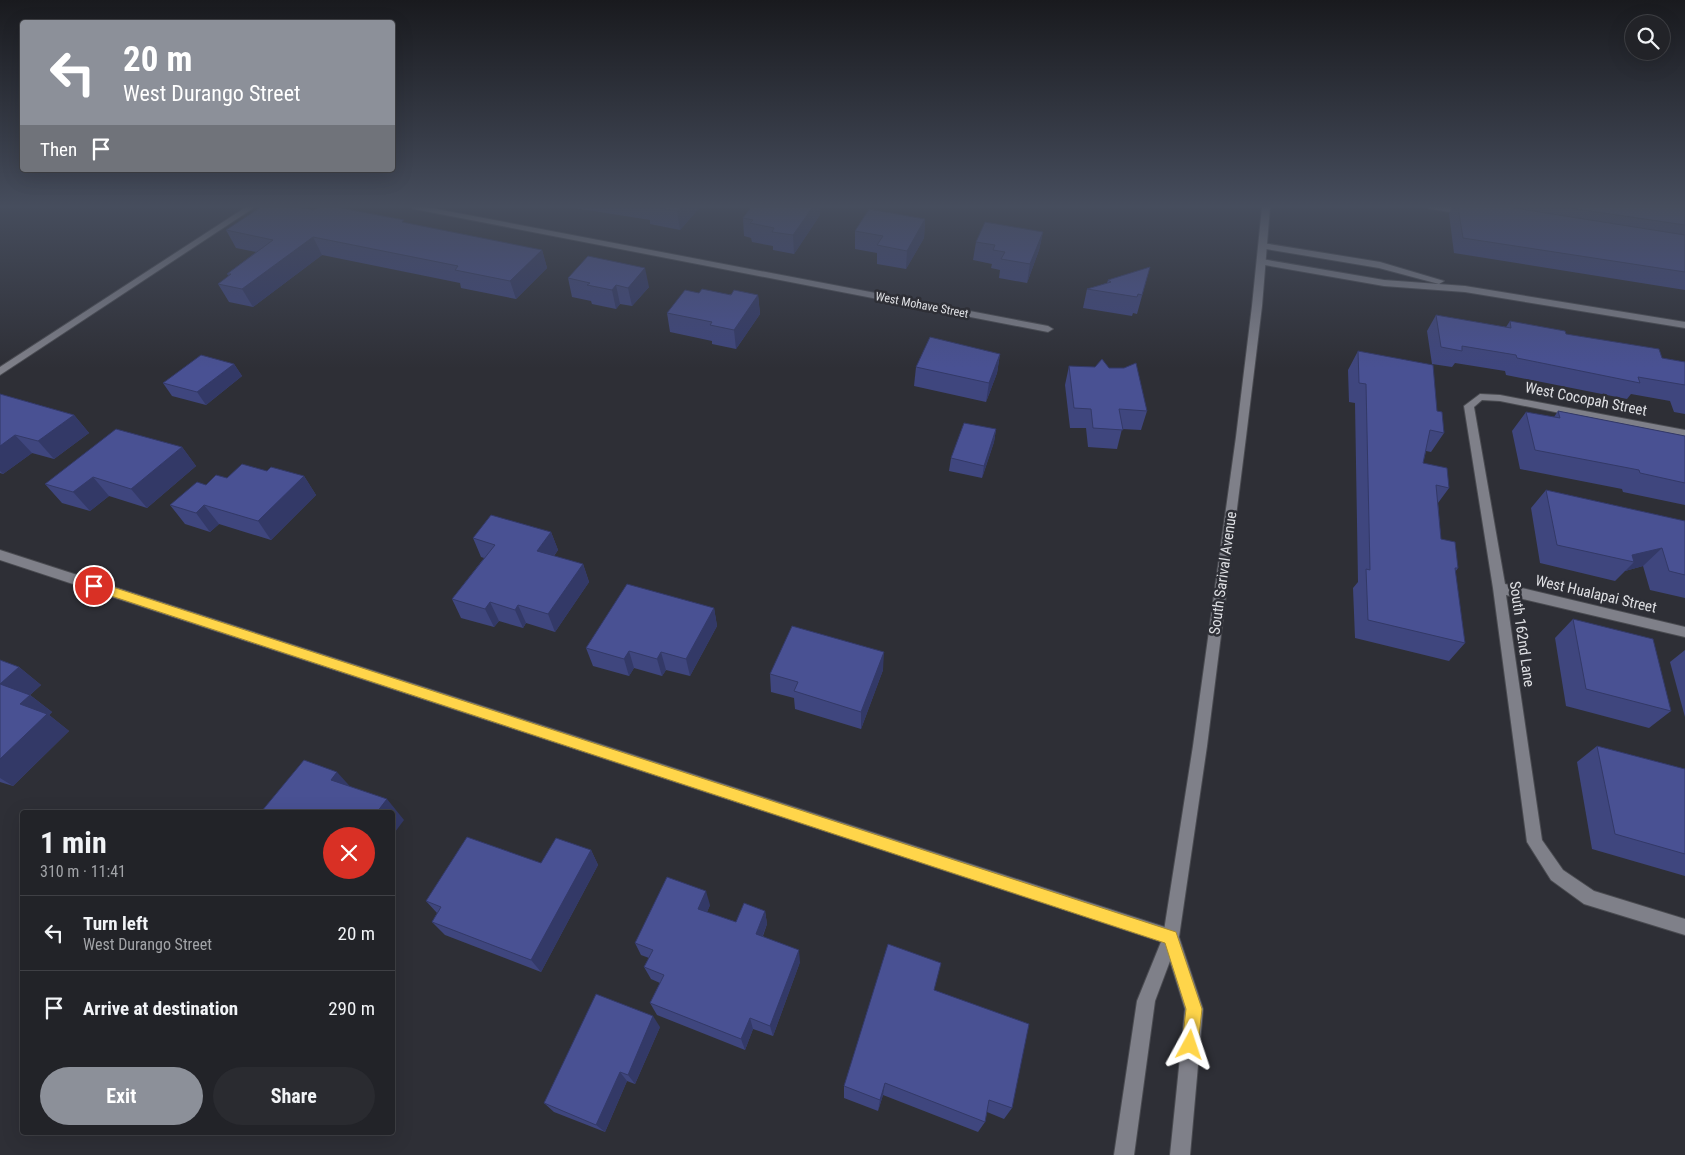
<!DOCTYPE html>
<html lang="en">
<head>
<meta charset="utf-8">
<style>
  body { margin:0; font-family:"Roboto Condensed",sans-serif; background:#2a2b30; color:#f1f3f6; height:100vh; display:flex; flex-direction:column; font-size:19px; white-space:nowrap }
  * { box-sizing:border-box; margin:0 }
  p { font-size:16px; color:#a2a4a8 }
  .icon { flex:none; width:28px; height:28px; fill:none; stroke:currentColor; stroke-width:2; stroke-linecap:round; stroke-linejoin:round }
  .map { position:relative; flex:1; overflow:hidden }
  .drawer { position:absolute; left:20px; top:810px; width:375px; height:325px; display:flex; flex-direction:column; background:#222328; border-radius:5px; box-shadow:0 5px 20px #0002,0 0 0 1px #3f4045 }
  .drawer>* { flex:none }
  .top-card { position:absolute; left:20px; top:20px; width:375px; height:152px; border-radius:5px; box-shadow:0 5px 20px #0002,0 0 0 1px #3f4045; background:#8c9099; color:#fff; overflow:hidden }
  .fabs { position:absolute; left:1625px; top:15px; display:grid; gap:10px }
  .fabs a { display:grid; place-items:center; width:45px; height:45px; border-radius:50%; background:#222328; box-shadow:0 5px 20px #0002,0 0 0 1px #3f4045; font-size:25px }
  .pin { position:absolute; display:grid; place-items:center; width:42px; height:42px; color:#fff; margin:-21px; border:2px solid #fff; border-radius:50%; box-shadow:0 1px 5px #0007 }
  .me { position:absolute; width:55px; margin:-28px; rotate:5deg; stroke-linejoin:round; filter:drop-shadow(0 0 4px #0008) }
  .turn { display:flex; align-items:center; gap:18px; height:105px; padding:0 20px; font-size:22px }
  .turn .icon { width:65px; height:65px; stroke-width:2.5 }
  .turn b { display:block; font-size:35px; line-height:42px }
  .then { display:flex; align-items:center; height:48px; padding:0 20px; background:#0003; gap:10px; font-size:19px }
  .round { display:grid; place-items:center; flex:none; width:52px; height:52px; border-radius:26px; background:#2a2b30 }
  .overview { display:flex; align-items:center; justify-content:space-between; height:85px; padding:0 20px }
  h1 { font-size:30px; font-weight:700; line-height:38px }
  .cta { display:flex; gap:10px; margin-top:auto; padding:10px 20px }
  .cta a { flex:1; height:58px; border-radius:30px; background:#8c9099; color:#fff; font-size:20px; font-weight:700; line-height:58px; text-align:center }
  .cta a+a { background:#2a2b30; color:#f1f3f6 }
  ul { padding:0; list-style:none }
  li { display:flex; align-items:center; gap:15px; height:75px; padding:0 20px; border-top:1px solid #3f4045 }
  li div { flex:1 }
  li b { display:block; font-size:19px }
  li em { font-style:normal }
  .map>svg:first-child { display:block }
  .lines { fill:none; stroke-linecap:round; stroke-linejoin:round }
  .minor-casing { stroke:#4a4b51; stroke-width:2 }
  .tertiary-casing { stroke:#4a4b51; stroke-width:2 }
  .secondary-casing { stroke:#4a4b51; stroke-width:2 }
  .minor { fill:#7f8089; fill-rule:evenodd }
  .tertiary { fill:#7f8089; fill-rule:evenodd }
  .secondary { fill:#7f8089; fill-rule:evenodd }
  .wall { fill:#3f467e }
  .shaded-wall { fill:#333967 }
  .building { fill:#495193; stroke:#333967 }
  .route { fill:#ffd54a; stroke:#a68a30 }
  .labels { text-anchor:middle; dominant-baseline:central; stroke-width:5; stroke-linejoin:round; paint-order:stroke }
  .far-street-label { font-size:12px; fill:#dfe0e4; stroke:#2e2f36 }
  .street-label { font-size:15px; fill:#dfe0e4; stroke:#2e2f36 }
</style>
</head>
<body>
<div class="map">
<svg width="1685" height="1155" viewBox="0 0 1685 1155">
  <rect width="100%" height="100%" fill="#2e2f36"/>
  <g class="lines">
    <defs>
      <g id="minor">
        <polygon points="246,207 255,207 0,375 0,367"/>
        <polygon points="410,207 426,207 1048,326 1053,329 1048,332 414,209"/>
        <path d="M1427 207C1440 206 1461 206 1472 213L1468 215 1431 209Z"/>
        <polygon points="1480,394 1500,395 1685,430 1685,438 1500,401 1482,400 1474,407 1505,584 1685,627 1685,637 1506,595 1542,840 1563,870 1594,891 1685,919 1685,935 1584,904 1551,880 1527,842 1493,588 1464,406"/>
        <polygon points="0,550 1171,929 1177,931 1179,937 1177,943 1171,945 0,560"/>
      </g>
      <g id="tertiary">
        <polygon points="1263,243 1380,262 1444,281 1439,284 1379,268 1260,248 1259,246"/>
        <polygon points="1262,259 1384,280 1465,286 1685,322 1685,328 1465,292 1384,286 1259,264 1258,262"/>
      </g>
      <polygon id="secondary" points="1262,207 1270,207 1262,306 1246,437 1207,746 1179,937 1203,1009 1190,1155 1170,1155 1185,1009 1170,961 1155,1001 1134,1155 1114,1155 1137,1001 1163,937 1193,746 1236,437 1252,306"/>
    </defs>
    <!-- minor casing -->
    <use href="#minor" class="minor-casing"/>
    <!-- tertiary casing -->
    <use href="#tertiary" class="tertiary-casing"/>
    <!-- secondary casing -->
    <use href="#secondary" class="secondary-casing"/>
    <!-- minor -->
    <use href="#minor" class="minor"/>
    <!-- tertiary -->
    <use href="#tertiary" class="tertiary"/>
    <!-- secondary -->
    <use href="#secondary" class="secondary"/>
  </g>
  <!-- wall -->
  <g class="wall">
    <polygon points="568,207 700,207 680,230 650,224 650,220"/>
    <polygon points="1452,207 1685,207 1685,290 1454,253 1449,214"/>
    <polygon points="314,210 406,223 542,250 547,268 516,299 461,288 460,283 322,255 253,307 229,302 218,284 229,276 227,274 256,252 236,248 226,230"/>
    <polygon points="820,215 794,254 773,250 773,246 752,242 751,238 744,236 743,218"/>
    <polygon points="925,219 924,238 906,269 877,264 877,253 855,249 855,231"/>
    <polygon points="1043,232 1039,250 1027,283 999,278 1000,270 991,268 992,264 973,260 976,242"/>
    <polygon points="1150,267 1137,314 1133,313 1132,316 1083,308 1087,289 1107,283 1108,280"/>
    <polygon points="568,278 649,287 632,306 620,304 616,309 592,304 591,301 572,297"/>
    <polygon points="699,293 758,295 760,314 736,349 712,344 712,341 670,332 667,313"/>
    <polygon points="1436,315 1506,327 1510,321 1566,334 1662,358 1685,362 1685,414 1674,412 1670,401 1631,394 1627,399 1506,375 1505,371 1455,363 1452,367 1432,364 1427,331"/>
    <polygon points="1358,351 1437,411 1444,433 1431,452 1426,451 1423,463 1449,488 1438,503 1441,539 1458,568 1455,572 1465,643 1449,661 1355,638 1353,588 1358,582 1355,403 1349,402 1348,370"/>
    <polygon points="1000,354 997,373 986,402 914,386 916,367"/>
    <polygon points="234,364 242,376 206,405 172,396 163,383"/>
    <polygon points="1069,366 1147,411 1141,430 1122,429 1117,449 1088,447 1086,428 1070,428 1065,385"/>
    <polygon points="0,394 74,415 89,433 54,459 32,453 3,474 0,473"/>
    <polygon points="1558,411 1685,436 1685,505 1623,492 1622,489 1520,469 1512,431 1526,412 1554,417"/>
    <polygon points="996,429 994,442 982,478 949,471 951,458"/>
    <polygon points="182,447 196,466 147,508 109,496 90,511 62,503 45,484"/>
    <polygon points="267,471 304,476 316,495 271,540 219,524 210,532 185,524 170,505 206,485 227,478"/>
    <polygon points="1546,490 1685,521 1685,598 1650,590 1643,566 1625,571 1615,581 1540,563 1531,508"/>
    <polygon points="551,532 558,550 554,556 583,564 589,582 555,632 526,623 523,628 499,621 494,627 461,618 452,599 484,558 481,557 473,538"/>
    <polygon points="714,608 717,626 690,676 666,670 662,676 634,668 629,676 593,666 586,648"/>
    <polygon points="1573,619 1671,711 1649,728 1566,706 1555,638"/>
    <polygon points="1685,650 1685,717 1670,662"/>
    <polygon points="0,660 19,667 41,685 30,695 52,712 49,715 69,731 13,786 0,782"/>
    <polygon points="883,670 861,729 795,709 794,698 771,692 770,674"/>
    <polygon points="1597,746 1685,769 1685,876 1592,849 1577,762"/>
    <polygon points="591,850 598,865 541,972 445,935 432,922 437,913 426,901 541,863"/>
    <polygon points="710,905 707,912 736,922 765,911 767,924 763,936 800,962 773,1036 753,1029 745,1050 657,1015 650,1003 660,983 651,979 644,967 649,958 641,955 635,943"/>
    <polygon points="934,990 1012,1108 1004,1119 987,1112 985,1122 978,1132 883,1095 878,1111 844,1098 844,1086"/>
    <polygon points="660,1027 635,1084 627,1081 605,1132 554,1112 544,1103"/>
  </g>
  <!-- shaded-wall -->
  <g class="shaded-wall">
    <polygon points="681,207 700,207 680,230 677,211"/>
    <polygon points="813,207 820,207 820,215 794,254 793,235"/>
    <polygon points="925,219 924,238 906,269 907,251"/>
    <polygon points="1043,232 1039,250 1027,283 1030,264"/>
    <polygon points="313,237 322,255 253,307 242,289"/>
    <polygon points="542,250 547,268 516,299 510,281"/>
    <polygon points="645,268 649,287 632,306 628,288"/>
    <polygon points="616,285 620,304 616,309 612,290"/>
    <polygon points="758,295 760,314 736,349 734,330"/>
    <polygon points="1000,354 997,373 986,402 989,383"/>
    <polygon points="234,364 242,376 206,405 197,392"/>
    <polygon points="74,415 89,433 54,459 38,441"/>
    <polygon points="996,429 994,442 982,478 984,466"/>
    <polygon points="15,435 32,453 3,474 0,471 0,446"/>
    <polygon points="182,447 196,466 147,508 131,489"/>
    <polygon points="304,476 316,495 271,540 258,521"/>
    <polygon points="93,477 109,496 90,511 73,492"/>
    <polygon points="204,505 219,524 210,532 196,513"/>
    <polygon points="551,532 558,550 544,569 537,551"/>
    <polygon points="1662,548 1643,566 1625,571 1634,562 1632,555"/>
    <polygon points="583,564 589,582 555,632 548,614"/>
    <polygon points="490,602 499,621 494,627 485,609"/>
    <polygon points="518,605 526,623 523,628 515,610"/>
    <polygon points="714,608 717,626 690,676 686,659"/>
    <polygon points="629,651 634,668 629,676 624,659"/>
    <polygon points="661,652 666,670 662,676 657,659"/>
    <polygon points="884,652 883,670 861,729 861,712"/>
    <polygon points="19,667 41,685 22,702 0,684"/>
    <polygon points="30,695 52,712 49,715 69,731 13,786 0,778 0,759 20,704"/>
    <polygon points="337,772 356,793 331,780"/>
    <polygon points="387,799 404,820 392,836 392,812 377,812"/>
    <polygon points="591,850 598,865 541,972 531,960"/>
    <polygon points="706,891 710,905 703,922 698,909"/>
    <polygon points="765,911 767,924 758,947 756,934"/>
    <polygon points="799,950 800,962 773,1036 770,1026"/>
    <polygon points="653,1016 660,1027 635,1084 628,1075"/>
    <polygon points="750,1018 753,1029 745,1050 741,1039"/>
    <polygon points="620,1072 627,1081 605,1132 596,1125"/>
    <polygon points="885,1083 883,1095 878,1111 880,1100"/>
  </g>
  <!-- building -->
  <g class="building">
    <polygon points="261,207 295,207 314,210 319,207 336,207 404,220 402,222 542,250 510,281 455,270 458,266 313,237 242,289 218,284 231,274 227,274 273,240 226,230"/>
    <polygon points="653,207 681,207 677,211"/>
    <polygon points="751,207 813,207 793,235 772,232 774,228 750,223 753,220 743,218"/>
    <polygon points="1458,207 1508,207 1685,235 1685,272 1463,238"/>
    <polygon points="1563,207 1685,207 1685,225"/>
    <polygon points="869,209 925,219 907,251 877,245 883,236 855,231"/>
    <polygon points="985,222 1043,232 1030,264 1001,259 1005,252 993,250 995,245 976,242"/>
    <polygon points="588,256 645,268 628,288 616,285 612,290 587,285 590,283 568,278"/>
    <polygon points="1150,267 1142,295 1138,294 1137,297 1087,289 1111,282 1108,280"/>
    <polygon points="702,289 731,295 734,290 758,295 734,330 710,325 712,322 667,313 685,290 699,293"/>
    <polygon points="1436,315 1511,328 1510,321 1565,331 1566,334 1659,349 1662,358 1685,362 1685,385 1638,377 1640,383 1517,358 1516,355 1462,346 1462,351 1441,347"/>
    <polygon points="930,337 1000,354 989,383 916,367"/>
    <polygon points="1358,351 1433,365 1437,411 1442,412 1444,433 1430,430 1423,463 1447,468 1449,488 1436,485 1441,539 1455,542 1458,568 1455,568 1465,643 1368,620 1366,569 1370,570 1366,384 1359,383"/>
    <polygon points="201,355 234,364 197,392 163,383"/>
    <polygon points="1102,359 1109,368 1124,368 1136,363 1147,411 1119,409 1123,430 1093,428 1091,409 1074,408 1069,366 1095,367"/>
    <polygon points="0,394 74,415 38,441 15,435 0,446"/>
    <polygon points="1558,411 1685,436 1685,483 1640,473 1639,470 1535,450 1526,412 1560,418"/>
    <polygon points="964,423 996,429 984,466 951,458"/>
    <polygon points="116,429 182,447 131,489 93,477 73,492 45,484"/>
    <polygon points="242,464 267,471 271,467 304,476 258,521 204,505 196,513 170,505 197,482 206,485 216,475 227,478"/>
    <polygon points="1546,490 1685,521 1685,575 1669,571 1662,548 1632,555 1634,562 1557,545"/>
    <polygon points="491,515 551,532 537,551 583,564 548,614 518,605 515,610 490,602 485,609 452,599 495,545 473,538"/>
    <polygon points="627,584 714,608 686,659 661,652 657,659 629,651 624,659 586,648"/>
    <polygon points="1573,619 1653,639 1671,711 1586,689"/>
    <polygon points="792,626 884,652 861,712 794,691 798,682 770,674"/>
    <polygon points="0,660 19,667 0,684 30,695 20,704 47,714 0,759"/>
    <polygon points="1597,746 1685,769 1685,854 1615,834"/>
    <polygon points="304,760 337,772 331,780 387,799 377,812 261,812"/>
    <polygon points="467,837 541,863 556,838 591,850 531,960 432,922 441,907 426,901"/>
    <polygon points="667,877 706,891 698,909 736,922 744,903 765,911 756,934 799,950 770,1026 750,1018 741,1039 650,1003 664,975 644,967 653,950 635,943"/>
    <polygon points="888,944 941,963 934,990 1029,1024 1012,1108 989,1100 985,1122 885,1083 880,1100 844,1086"/>
    <polygon points="596,994 653,1016 628,1075 620,1072 596,1125 544,1103"/>
  </g>
  <!-- sky -->
  <linearGradient id="sky" x2="0" y2="1"><stop stop-color="#191a1e"/><stop offset="0.56" stop-color="#464d5d"/><stop offset="1" stop-color="#464d5d" stop-opacity="0"/></linearGradient>
  <rect width="1685" height="368" fill="url(#sky)"/>
  <!-- route -->
  <polygon class="route" points="94,581 1176,932 1202,1009 1198,1045 1196,1051 1190,1053 1184,1051 1182,1045 1186,1009 1165,943 90,589 89,586 90,583"/>
  <g class="labels">
    <!-- far-street labels -->
    <g class="far-street-label">
      <text transform="translate(922 305) rotate(11)">West Mohave Street</text>
    </g>
    <!-- street labels -->
    <g class="street-label">
      <text transform="translate(1586 399) rotate(11)">West Cocopah Street</text>
      <text transform="translate(1223 573) rotate(-82)">South Sarival Avenue</text>
      <text transform="translate(1596 594) rotate(13)">West Hualapai Street</text>
      <text transform="translate(1522 634) rotate(82)">South 162nd Lane</text>
    </g>
  </g>
</svg>
<div class="fabs">
<a><svg class="icon" aria-label="search" viewBox="0 0 24 24"><circle cx="10" cy="10" r="6"/><path d="M15 15l6 6"/></svg></a>
</div>
<div class="pin" style="left:94px;top:586px;background:#d93025"><svg class="icon" aria-label="arrive" viewBox="0 0 24 24"><path d="M6 21V4h12l-3 4 3 4H6"/></svg></div>
<svg class="me" style="left:1190px;top:1045px" viewBox="-20 -20 40 40"><path d="M0-17L14 15 0 8-14 15z" fill="#ffd54a" stroke="#fff" stroke-width="4"/></svg>
<div class="top-card">
<div class="turn"><svg class="icon" aria-label="left" viewBox="0 0 24 24"><path d="M17 20v-9H6M10 6l-5 5 5 5"/></svg><div><b>20 m</b>West Durango Street</div></div>
<div class="then">Then<svg class="icon" aria-label="arrive" viewBox="0 0 24 24"><path d="M6 21V4h12l-3 4 3 4H6"/></svg></div>
</div>
<section class="drawer">
<div class="overview"><div><h1>1 min</h1><p>310 m · 11:41</p></div><a class="round" style="background:#d93025;color:#fff"><svg class="icon" aria-label="close" viewBox="0 0 24 24"><path d="M6 6l12 12M18 6L6 18"/></svg></a></div>
<ul>
<li><svg class="icon" aria-label="left" viewBox="0 0 24 24"><path d="M17 20v-9H6M10 6l-5 5 5 5"/></svg><div><b>Turn left</b><p>West Durango Street</p></div><em>20 m</em></li>
<li><svg class="icon" aria-label="arrive" viewBox="0 0 24 24"><path d="M6 21V4h12l-3 4 3 4H6"/></svg><div><b>Arrive at destination</b></div><em>290 m</em></li>
</ul>
<div class="cta"><a>Exit</a><a>Share</a></div>
</section>
</div>
</body>
</html>
